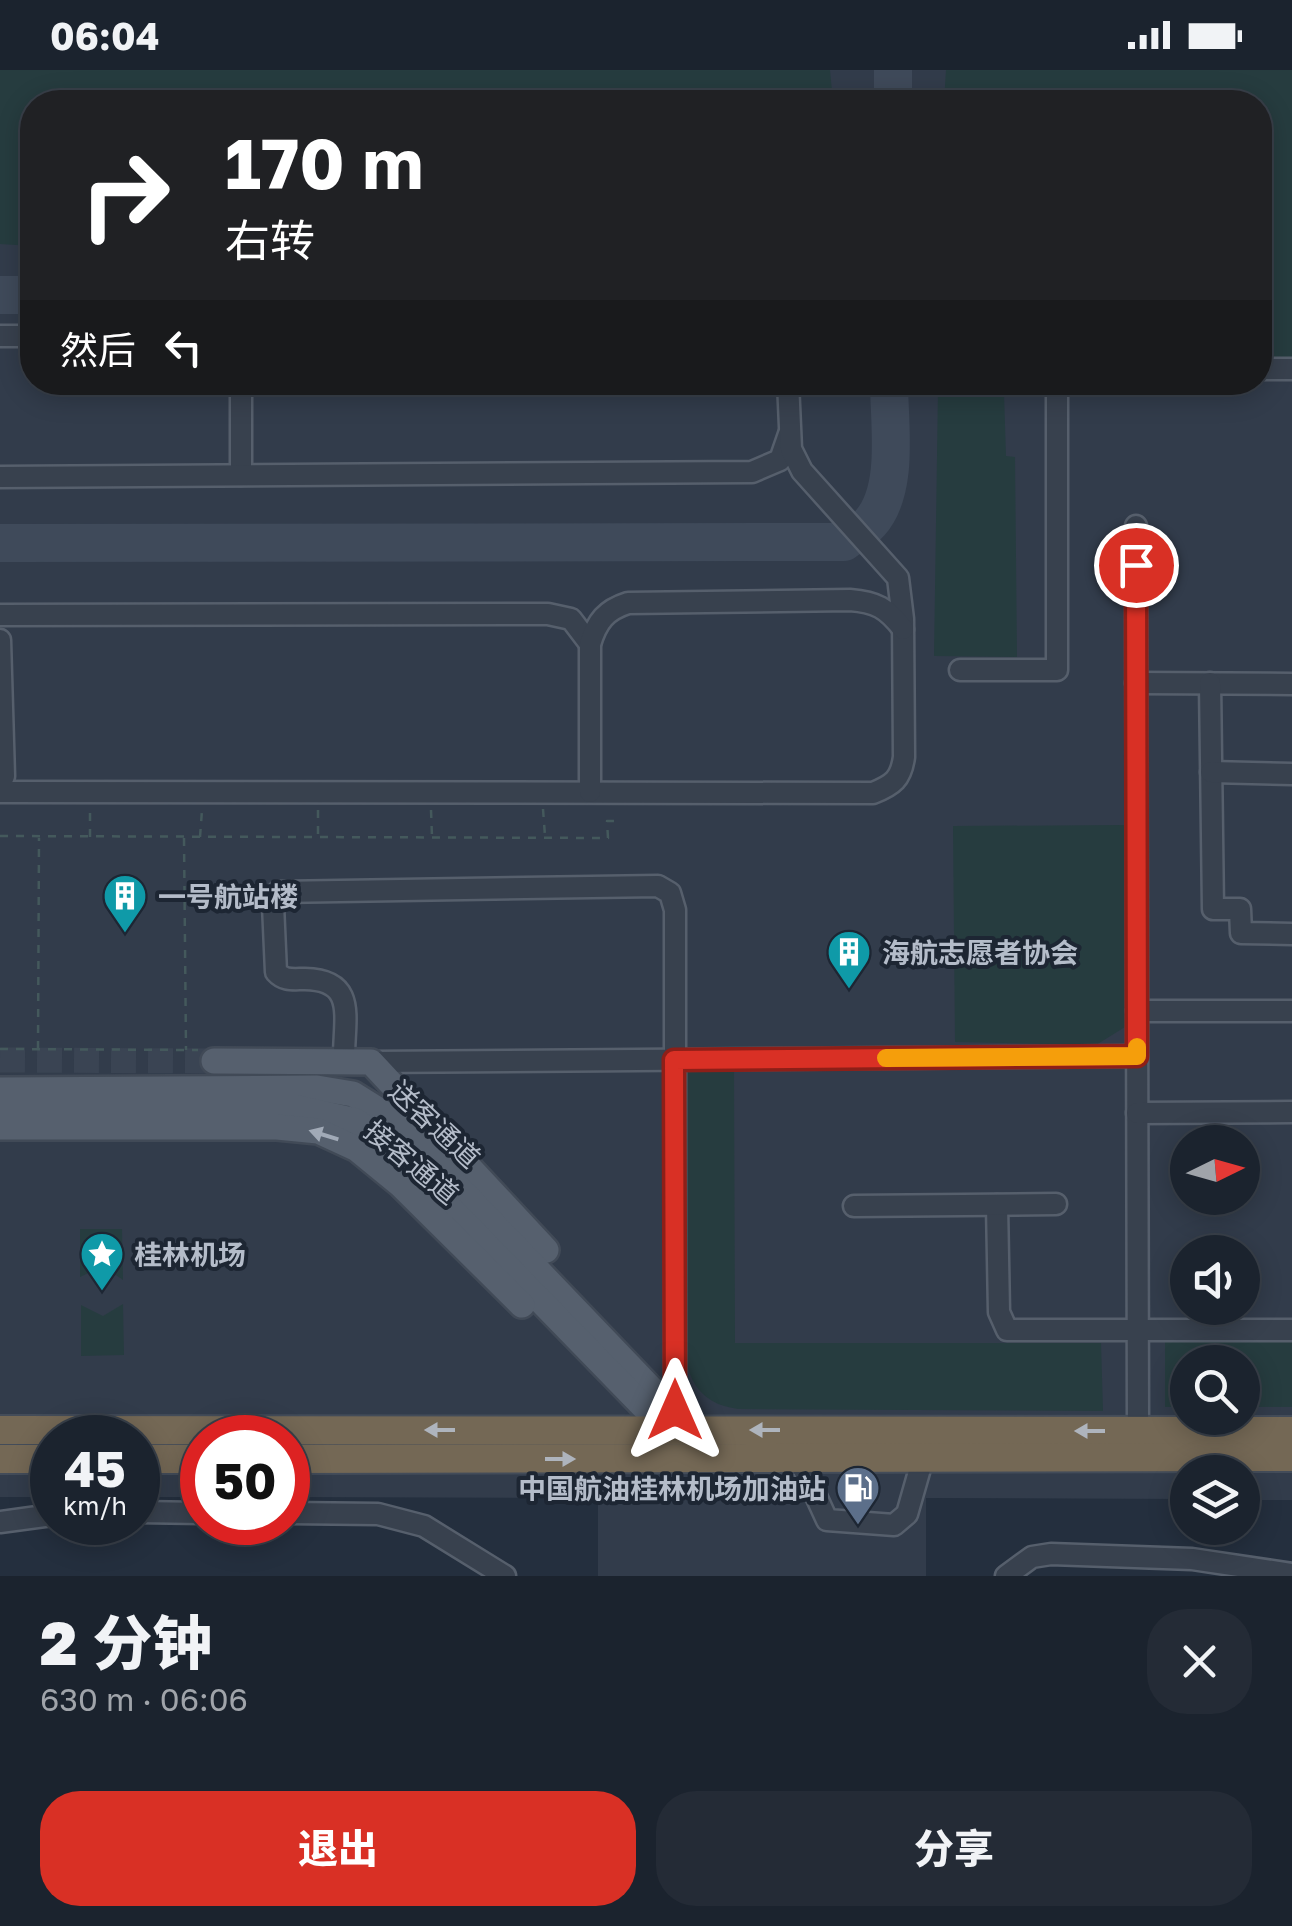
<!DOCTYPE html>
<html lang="zh">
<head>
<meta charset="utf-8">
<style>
  body { margin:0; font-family:"Golos Text","Noto Sans SC",sans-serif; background:#242b36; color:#f1f3f6; height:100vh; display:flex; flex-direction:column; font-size:38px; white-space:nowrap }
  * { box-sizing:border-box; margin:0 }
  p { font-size:32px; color:#a0a4aa }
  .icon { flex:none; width:55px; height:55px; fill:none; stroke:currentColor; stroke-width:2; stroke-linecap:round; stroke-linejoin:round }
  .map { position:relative; height:1506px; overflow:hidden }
  .sheet { display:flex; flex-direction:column; background:#1b232e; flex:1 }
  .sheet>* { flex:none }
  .hud { position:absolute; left:20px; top:20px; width:1252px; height:305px; border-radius:40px; box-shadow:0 5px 25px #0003,0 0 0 2px #39404a; background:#202124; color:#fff; overflow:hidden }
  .needle { width:65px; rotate:85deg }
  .fabs { position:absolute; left:1170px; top:1055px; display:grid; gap:20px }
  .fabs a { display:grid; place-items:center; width:90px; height:90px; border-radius:50%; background:#1b232e; box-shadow:0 5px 25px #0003,0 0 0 2px #39404a; font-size:50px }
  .speed { position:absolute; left:30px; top:1345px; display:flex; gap:20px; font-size:50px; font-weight:700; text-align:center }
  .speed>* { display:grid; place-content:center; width:130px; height:130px; border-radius:50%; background:#1b232e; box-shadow:0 5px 25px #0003,0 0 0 2px #39404a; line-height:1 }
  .speed small { font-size:25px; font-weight:400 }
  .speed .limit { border:15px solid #d22; background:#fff; color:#111 }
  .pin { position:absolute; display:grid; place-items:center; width:85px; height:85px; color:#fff; margin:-42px; border:5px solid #fff; border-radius:50%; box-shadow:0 2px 10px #0007 }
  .me { position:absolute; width:110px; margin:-55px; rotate:0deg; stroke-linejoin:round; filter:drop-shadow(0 0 8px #0008) }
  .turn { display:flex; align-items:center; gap:35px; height:210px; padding:0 40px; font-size:45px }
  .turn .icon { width:130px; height:130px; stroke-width:2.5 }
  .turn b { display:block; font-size:70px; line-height:85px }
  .then { display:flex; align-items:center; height:95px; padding:0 40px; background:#0003; gap:20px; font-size:38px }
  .round { display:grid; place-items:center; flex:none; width:105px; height:105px; border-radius:40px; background:#242b36 }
  .head { display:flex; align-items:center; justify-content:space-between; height:170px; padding:0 40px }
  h1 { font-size:60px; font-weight:800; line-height:75px }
  .primary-button { display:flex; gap:20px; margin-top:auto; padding:20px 40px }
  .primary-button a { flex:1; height:115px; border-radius:40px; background:#d93025; color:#fff; font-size:40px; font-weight:800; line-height:115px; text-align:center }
  .primary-button a+a { background:#242b36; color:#f1f3f6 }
  .status { display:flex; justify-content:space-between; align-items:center; height:70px; padding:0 50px; background:#1b232e; direction:ltr }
  .status svg { height:28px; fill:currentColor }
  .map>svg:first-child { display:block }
  .airport { fill:#323c4b; fill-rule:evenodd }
  .green { fill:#263c3f }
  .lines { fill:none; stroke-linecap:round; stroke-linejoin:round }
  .taxiway { stroke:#3f4a5a; stroke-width:38 }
  .major-tunnel { stroke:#3a4453; stroke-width:25; stroke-dasharray:25 12; stroke-linecap:butt }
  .minor-casing { stroke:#565f6c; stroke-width:25 }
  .major-casing { stroke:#414a57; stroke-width:30 }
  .highway-casing { stroke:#434c59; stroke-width:32 }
  .path { stroke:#44595c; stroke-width:2.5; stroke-dasharray:8 8; stroke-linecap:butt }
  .minor { stroke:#38414e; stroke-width:20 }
  .major { stroke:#56606e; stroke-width:25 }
  .highway { stroke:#746855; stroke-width:28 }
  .oneway { fill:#a1aab7 }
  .oneway2 { fill:#aeb4bd }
  .route-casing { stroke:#8d1f18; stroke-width:25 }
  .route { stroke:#d93025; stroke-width:18 }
  .slow { stroke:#f59e0b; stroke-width:18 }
  .labels { text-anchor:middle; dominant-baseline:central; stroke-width:8; stroke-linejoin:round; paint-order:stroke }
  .poi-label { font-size:28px; font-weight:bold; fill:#b4bcc9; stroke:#1d2633; text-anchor:start }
  .street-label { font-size:28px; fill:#b4bcc9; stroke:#1d2633 }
</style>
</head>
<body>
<div class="status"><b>06:04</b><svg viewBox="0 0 49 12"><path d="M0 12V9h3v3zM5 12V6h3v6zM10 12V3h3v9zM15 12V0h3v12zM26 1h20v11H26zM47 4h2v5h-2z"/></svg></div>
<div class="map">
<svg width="1292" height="1506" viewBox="0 0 1292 1506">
  <rect width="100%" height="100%" fill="#242f3e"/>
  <!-- airport -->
  <path class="airport" d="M0 0H1292V1430H1243L1242 1402H1188L1187 1429 926 1428V1506H598V1428L288 1427V1368H202V1427H138V1368H52V1427H0ZM32 32H1260V312H32ZM1188 1072H1242V1128H1188ZM1188 1182H1242V1238H1188ZM1188 1292H1242V1348H1188Z"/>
  <!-- green -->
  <g class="green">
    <polygon points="0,0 830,0 833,32 32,32 32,176 0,174"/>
    <polygon points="946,0 1292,0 1292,288 1260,288 1260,32 944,32"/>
    <polygon points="991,316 1004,323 1006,386 1015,387 1017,587 934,586 938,320"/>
    <polygon points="1124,755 1125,957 1096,975 955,972 953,756"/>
    <path d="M734 995 735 1273H1101L1103 1341 738 1339C695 1333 686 1305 683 1267L682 997Z"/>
    <polygon points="80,1159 122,1159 123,1210 103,1196 80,1207"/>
    <polygon points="123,1234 124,1285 81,1286 81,1235 103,1246"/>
    <polygon points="1165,1269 1292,1269 1292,1337 1243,1337 1242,1292 1188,1292 1187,1337 1165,1337"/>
  </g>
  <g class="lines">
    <!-- taxiway -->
    <g class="taxiway">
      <polyline points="893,32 893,0"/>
      <polyline points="0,225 32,225"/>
      <path d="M0 473 844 472C852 466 864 460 870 453 900 420 889 353 889 312"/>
    </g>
    <!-- major-tunnel -->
    <polyline class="major-tunnel" points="0,990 214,991"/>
    <defs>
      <g id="minor">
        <polyline points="0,266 32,266"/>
        <polyline points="1260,299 1292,299"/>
        <polyline points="241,405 241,312"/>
        <polyline points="0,407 752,402 780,390 789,364"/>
        <polyline points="1136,456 1138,1361"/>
        <polyline points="0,545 548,544 571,549 590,574"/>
        <polyline points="0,570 4,706 0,715"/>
        <polyline points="960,600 1057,600 1057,312"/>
        <polyline points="1136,613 1292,614"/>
        <polyline points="1210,613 1213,839 1240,839 1241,863 1292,864"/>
        <polyline points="1211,702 1292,704"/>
        <path d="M0 722 873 723C893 715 901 709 904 687L903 549 898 508 802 401 791 379 788 312"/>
        <path d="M590 722V574C597 551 606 540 628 533L850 530C876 532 887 538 903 559"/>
        <polyline points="1137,941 1292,941"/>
        <path d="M344 992C343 950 359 910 305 909 293 909 284 911 276 902L273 835 278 822 658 816 670 823 675 840V1324"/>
        <polyline points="371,992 1137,986"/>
        <polyline points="1137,1043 1292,1042"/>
        <polyline points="997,1135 999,1242 1007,1260 1292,1260"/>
        <polyline points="854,1136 1056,1134"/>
        <polyline points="799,1389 827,1450 894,1455 907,1444 923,1388"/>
        <polyline points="138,1442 202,1443"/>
        <polyline points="288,1443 378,1444 424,1456 505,1506"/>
        <polyline points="0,1452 52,1445"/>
        <polyline points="1006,1506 1032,1487 1051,1484 1192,1489 1292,1504"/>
      </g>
      <g id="major">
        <polyline points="214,991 371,992 546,1180"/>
        <polyline points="0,1020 317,1018 353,1024 393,1049 703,1373"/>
        <polyline points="0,1038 298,1038 356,1051 386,1072 676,1370"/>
        <polyline points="0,1057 277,1057 318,1061 357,1079 401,1115 522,1235"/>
      </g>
      <g id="highway">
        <polyline points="0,1360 1292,1361"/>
        <polyline points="0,1389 52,1389"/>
        <polyline points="138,1389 202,1389"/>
        <polyline points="288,1389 1292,1387"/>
      </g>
    </defs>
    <!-- minor casing -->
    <use href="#minor" class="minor-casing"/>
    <!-- major casing -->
    <use href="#major" class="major-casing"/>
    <!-- highway casing -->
    <use href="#highway" class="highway-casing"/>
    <!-- path -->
    <g class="path">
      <polyline points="543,739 545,766"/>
      <polyline points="318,740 318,767"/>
      <polyline points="431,740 432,767"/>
      <polyline points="0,766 608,768 607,751 620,751"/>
      <polyline points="90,767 90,741"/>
      <polyline points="200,767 202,740"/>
      <polyline points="184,768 186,980"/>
      <polyline points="0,979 198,980"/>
      <polyline points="38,979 39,768"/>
    </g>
    <!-- minor -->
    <use href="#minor" class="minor"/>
    <!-- major -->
    <use href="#major" class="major"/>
    <!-- highway -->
    <use href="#highway" class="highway"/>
  </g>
  <!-- one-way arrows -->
  <defs><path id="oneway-solid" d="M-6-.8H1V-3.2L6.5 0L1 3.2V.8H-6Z" transform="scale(2.5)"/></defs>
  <use class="oneway" href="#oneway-solid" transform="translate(324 1065) rotate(-163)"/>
  <g class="oneway2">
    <use href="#oneway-solid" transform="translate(440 1360) rotate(180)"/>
    <use href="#oneway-solid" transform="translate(765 1360) rotate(-180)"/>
    <use href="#oneway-solid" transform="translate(1090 1361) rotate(-180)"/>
    <use href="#oneway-solid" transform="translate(560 1389)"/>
  </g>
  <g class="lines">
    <defs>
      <polyline id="route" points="675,1340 674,990 1137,986 1136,495"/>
    </defs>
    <!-- route casing -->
    <use href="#route" class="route-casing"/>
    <!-- route -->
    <use href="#route" class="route"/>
    <!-- slow -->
    <polyline class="slow" points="886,988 1137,986 1137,977"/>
  </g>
  <!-- icons -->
  <defs>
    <symbol id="building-pin" viewBox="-11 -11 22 30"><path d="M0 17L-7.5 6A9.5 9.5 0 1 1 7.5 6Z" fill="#0f9aa8" stroke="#1d2633"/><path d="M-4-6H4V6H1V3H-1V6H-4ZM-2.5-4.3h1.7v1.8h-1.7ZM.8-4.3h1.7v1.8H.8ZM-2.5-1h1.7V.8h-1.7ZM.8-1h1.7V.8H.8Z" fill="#fff"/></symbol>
    <symbol id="sight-pin" viewBox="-11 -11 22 30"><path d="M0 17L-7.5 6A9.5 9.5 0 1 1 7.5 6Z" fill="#0f9aa8" stroke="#1d2633"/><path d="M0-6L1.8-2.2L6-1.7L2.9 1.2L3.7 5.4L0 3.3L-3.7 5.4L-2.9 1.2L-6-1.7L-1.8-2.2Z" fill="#fff"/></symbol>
    <symbol id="fuel-pin" viewBox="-11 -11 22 30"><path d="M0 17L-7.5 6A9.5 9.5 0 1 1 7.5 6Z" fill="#5c6f8a" stroke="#1d2633"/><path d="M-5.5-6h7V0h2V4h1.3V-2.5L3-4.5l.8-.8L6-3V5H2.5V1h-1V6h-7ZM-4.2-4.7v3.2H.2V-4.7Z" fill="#fff"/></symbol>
  </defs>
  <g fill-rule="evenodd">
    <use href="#building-pin" x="100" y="801" width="50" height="68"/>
    <use href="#building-pin" x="824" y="857" width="50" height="68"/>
    <use href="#sight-pin" x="77" y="1159" width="50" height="68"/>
    <use href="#fuel-pin" x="833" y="1393" width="50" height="68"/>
  </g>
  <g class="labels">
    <!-- poi labels -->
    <g class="poi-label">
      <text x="158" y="826">一号航站楼</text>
      <text x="882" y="882">海航志愿者协会</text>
      <text x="134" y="1184">桂林机场</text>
      <text x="826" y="1418" text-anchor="end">中国航油桂林机场加油站</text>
    </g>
    <!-- street labels -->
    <g class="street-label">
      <text transform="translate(435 1054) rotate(43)">送客通道</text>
      <text transform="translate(412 1092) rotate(40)">接客通道</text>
    </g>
  </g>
</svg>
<div class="fabs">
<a><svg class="needle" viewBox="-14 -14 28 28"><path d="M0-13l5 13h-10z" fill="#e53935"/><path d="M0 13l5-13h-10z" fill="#a0a4aa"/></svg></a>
<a><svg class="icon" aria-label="sound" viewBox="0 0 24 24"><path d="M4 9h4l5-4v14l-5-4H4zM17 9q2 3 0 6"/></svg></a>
<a><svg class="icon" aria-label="search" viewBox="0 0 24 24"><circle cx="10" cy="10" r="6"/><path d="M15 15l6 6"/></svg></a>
<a><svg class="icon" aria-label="layers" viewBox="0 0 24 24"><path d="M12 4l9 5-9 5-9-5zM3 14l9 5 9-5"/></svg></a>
</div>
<div class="speed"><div>45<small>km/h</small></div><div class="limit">50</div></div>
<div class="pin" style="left:1136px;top:495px;background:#d93025"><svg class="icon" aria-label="arrive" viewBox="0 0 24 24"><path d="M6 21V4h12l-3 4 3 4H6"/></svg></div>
<svg class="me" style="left:675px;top:1340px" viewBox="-20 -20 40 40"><path d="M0-17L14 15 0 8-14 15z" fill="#d93025" stroke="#fff" stroke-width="4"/></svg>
<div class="hud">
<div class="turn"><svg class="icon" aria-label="right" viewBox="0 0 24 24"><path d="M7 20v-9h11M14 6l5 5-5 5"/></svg><div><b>170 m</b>右转</div></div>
<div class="then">然后<svg class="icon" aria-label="left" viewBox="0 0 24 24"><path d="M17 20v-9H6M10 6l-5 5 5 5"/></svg></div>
</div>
</div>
<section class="sheet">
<div class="head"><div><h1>2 分钟</h1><p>630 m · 06:06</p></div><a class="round"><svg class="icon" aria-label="close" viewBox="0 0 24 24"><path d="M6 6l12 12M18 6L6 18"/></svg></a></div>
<div class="primary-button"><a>退出</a><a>分享</a></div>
</section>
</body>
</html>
